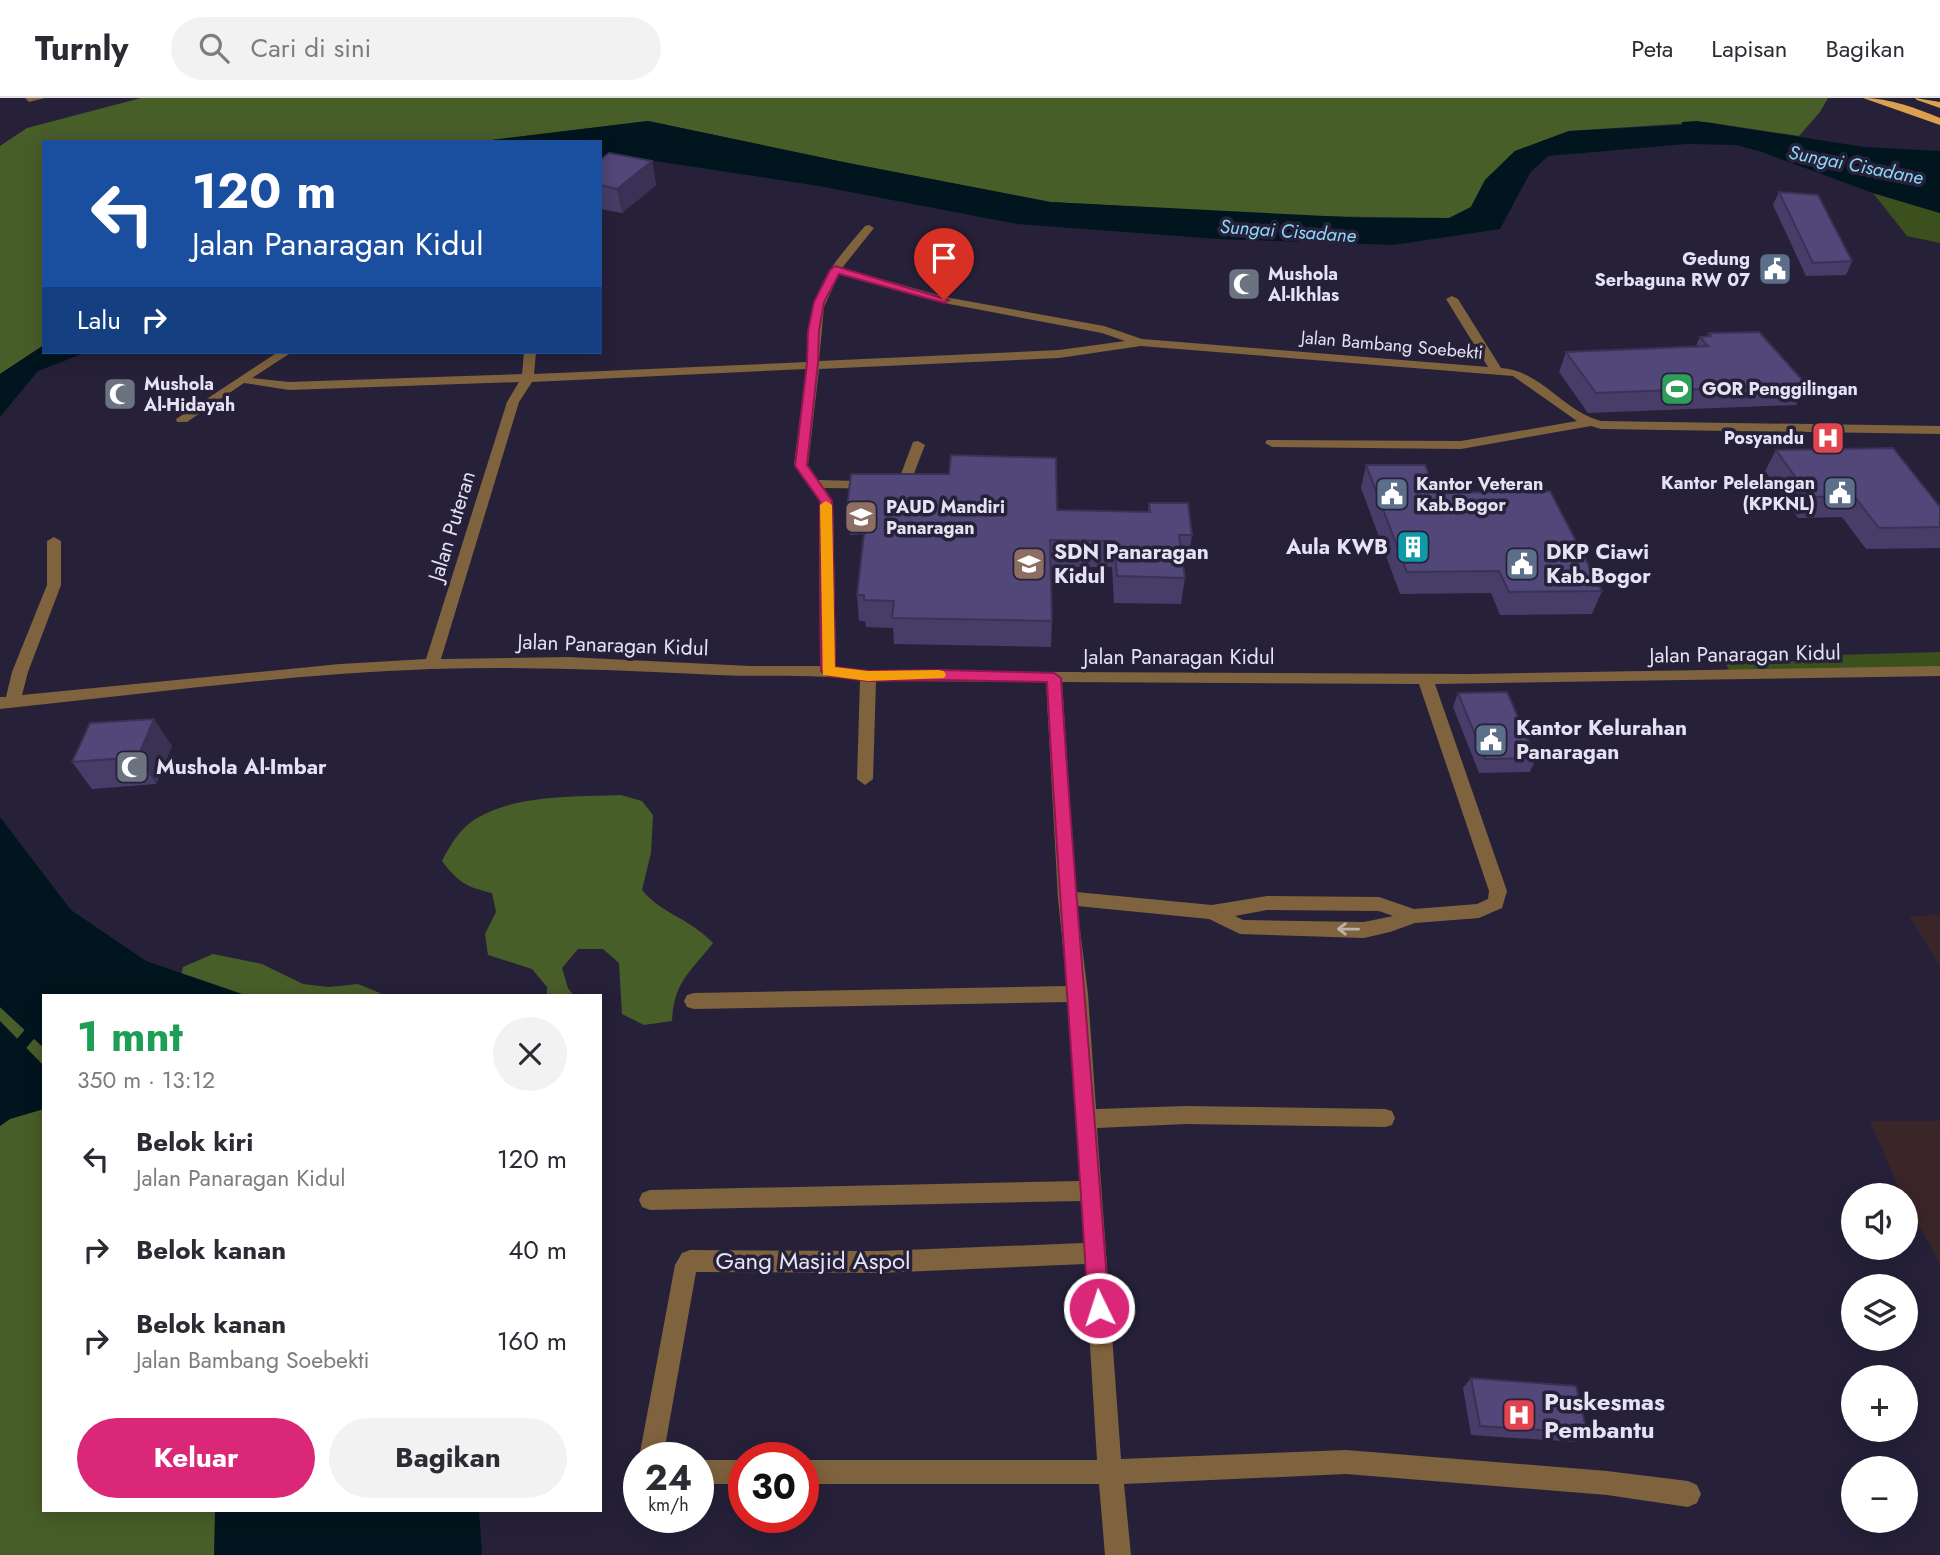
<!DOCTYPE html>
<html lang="id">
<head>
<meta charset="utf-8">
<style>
  body { margin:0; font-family:Jost,sans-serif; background:#f2f2f3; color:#2b2b33; height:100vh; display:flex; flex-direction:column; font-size:26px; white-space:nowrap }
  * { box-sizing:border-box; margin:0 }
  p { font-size:23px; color:#7c7c81 }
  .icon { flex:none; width:38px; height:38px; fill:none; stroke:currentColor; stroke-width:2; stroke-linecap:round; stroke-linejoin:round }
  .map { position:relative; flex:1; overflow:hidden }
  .sheet { position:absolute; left:42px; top:896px; width:560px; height:518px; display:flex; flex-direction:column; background:#fff; border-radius:0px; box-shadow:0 4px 18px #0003 }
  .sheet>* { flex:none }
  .hud { position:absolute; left:42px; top:42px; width:560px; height:214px; border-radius:0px; box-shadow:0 4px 18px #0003; background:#1a4fa0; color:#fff; overflow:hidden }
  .tools { position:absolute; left:1841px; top:1085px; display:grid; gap:14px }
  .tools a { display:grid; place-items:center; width:77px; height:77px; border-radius:50%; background:#fff; box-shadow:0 4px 18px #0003; font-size:35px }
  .speed { position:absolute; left:623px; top:1344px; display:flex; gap:14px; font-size:35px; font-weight:700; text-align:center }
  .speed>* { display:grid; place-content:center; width:91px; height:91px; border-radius:50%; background:#fff; box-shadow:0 4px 18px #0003; line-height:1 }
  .speed small { font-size:18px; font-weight:400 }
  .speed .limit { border:10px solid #d22; background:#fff; color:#111 }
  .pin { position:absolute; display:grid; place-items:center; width:60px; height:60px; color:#fff; margin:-72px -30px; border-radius:50% 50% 50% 0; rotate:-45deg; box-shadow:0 0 7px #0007 }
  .pin .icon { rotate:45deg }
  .me { position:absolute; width:77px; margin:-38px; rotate:356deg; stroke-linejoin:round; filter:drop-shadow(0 0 5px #0008) }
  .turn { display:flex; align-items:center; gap:24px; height:147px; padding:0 35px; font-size:32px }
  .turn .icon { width:91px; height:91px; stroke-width:2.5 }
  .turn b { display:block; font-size:49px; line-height:60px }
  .then { display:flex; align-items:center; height:66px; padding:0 35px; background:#0003; gap:14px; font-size:26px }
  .round { display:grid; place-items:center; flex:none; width:74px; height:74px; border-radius:37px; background:#f2f2f3 }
  .summary { display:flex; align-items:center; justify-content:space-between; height:119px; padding:0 35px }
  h1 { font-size:42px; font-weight:700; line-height:52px; color:#1e9e55 }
  .cta { display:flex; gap:14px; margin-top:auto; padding:14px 35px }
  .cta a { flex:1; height:80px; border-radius:42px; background:#db2777; color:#fff; font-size:28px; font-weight:700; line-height:80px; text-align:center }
  .cta a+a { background:#f2f2f3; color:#2b2b33 }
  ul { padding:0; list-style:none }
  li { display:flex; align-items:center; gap:21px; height:91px; padding:0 35px }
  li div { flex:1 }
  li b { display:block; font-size:26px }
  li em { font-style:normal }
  header { display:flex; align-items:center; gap:42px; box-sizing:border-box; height:98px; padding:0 35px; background:#fff; border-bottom:2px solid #e1e1e2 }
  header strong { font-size:33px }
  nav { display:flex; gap:38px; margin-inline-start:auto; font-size:24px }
  .search { width:490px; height:63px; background:#f2f2f3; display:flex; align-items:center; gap:18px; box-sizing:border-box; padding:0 24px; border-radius:38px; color:#7c7c81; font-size:26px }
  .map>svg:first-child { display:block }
  .commercial { fill:#3a2629 }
  .green { fill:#3b501c }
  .forest { fill:#485e29 }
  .water { fill:#01151e }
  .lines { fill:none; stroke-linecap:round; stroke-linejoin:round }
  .stream { fill:#01151e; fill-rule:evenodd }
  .street { fill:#7f633e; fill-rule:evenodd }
  .primary { fill:#dba14e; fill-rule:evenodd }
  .wall { fill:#473d68 }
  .shaded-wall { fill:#393255 }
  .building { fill:#524779; stroke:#393255; stroke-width:2 }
  .oneway { stroke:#bcb0ab }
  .route { fill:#db2777; stroke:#8e194d; stroke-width:2 }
  .slow { fill:#f59e0b }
  .labels { text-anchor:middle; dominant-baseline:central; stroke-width:7; stroke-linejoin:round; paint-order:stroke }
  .far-poi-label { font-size:18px; font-weight:bold; fill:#e5e3f3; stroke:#262139; text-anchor:start }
  .far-street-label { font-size:18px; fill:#e5e3f3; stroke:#262139 }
  .far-water-label { font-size:19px; font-style:italic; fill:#8ad8fa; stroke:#262139 }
  .street-label { font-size:21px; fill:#e5e3f3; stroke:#262139 }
  .poi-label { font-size:21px; font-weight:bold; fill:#e5e3f3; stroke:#262139; text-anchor:start }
  .near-street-label { font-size:24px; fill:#e5e3f3; stroke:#262139 }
  .near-poi-label { font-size:24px; font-weight:bold; fill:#e5e3f3; stroke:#262139; text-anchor:start }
</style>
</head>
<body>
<header>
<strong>Turnly</strong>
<div class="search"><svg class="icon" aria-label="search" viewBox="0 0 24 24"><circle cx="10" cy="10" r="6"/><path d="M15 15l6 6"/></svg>Cari di sini</div>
<nav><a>Peta</a><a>Lapisan</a><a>Bagikan</a></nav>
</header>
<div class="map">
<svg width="1940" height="1457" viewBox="0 0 1940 1457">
  <rect width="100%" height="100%" fill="#262139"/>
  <!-- commercial -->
  <g class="commercial">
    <polygon points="1940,817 1940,868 1909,818"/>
    <polygon points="1870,1023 1940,1023 1940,1166 1906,1103 1906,1097 1902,1097"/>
  </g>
  <!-- green -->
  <g class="green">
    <polygon points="1873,95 1940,115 1940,145 1907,138"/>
    <polygon points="1718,553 1727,553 1734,565 1838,562 1836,557 1940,554 1940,569 1731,575"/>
  </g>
  <!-- forest -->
  <g class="forest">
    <polygon points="141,0 1828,0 1820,14 1799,38 1706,24 1569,33 1515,53 1485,82 1471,109 1450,120 1302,118 1051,104 838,63 648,23 476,44 44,44 44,247 0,276 0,48 27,30"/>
    <path d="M621 697 642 703 653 717 651 755 642 792C662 816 689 820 713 845 690 875 674 883 672 923L644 927 622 916 619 865 603 851H578L562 870 568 890 574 898H547V889L532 871 488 857 485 836 496 814 492 795C466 789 458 784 442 763 449 749 458 734 471 724 512 696 573 699 621 697Z"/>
    <polygon points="213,856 262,866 303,886 329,889 358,886 380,895 381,898 177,898 183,869"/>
    <polygon points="0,909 44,950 44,1412 217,1412 218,1457 0,1457"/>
  </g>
  <!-- water -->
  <g class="water">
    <polygon points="648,23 848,65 1050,104 1366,120 1449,120 1471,109 1485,82 1515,53 1569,33 1682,27 1682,24 1697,23 1864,49 1940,53 1940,115 1873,95 1762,54 1736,47 1686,46 1548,58 1530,75 1500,131 1393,147 1219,141 1017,126 819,88 655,63 600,67 600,44 476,44"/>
    <polygon points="44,247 44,254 87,254 38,273 0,319 0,276"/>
    <polygon points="0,719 71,812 146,863 248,898 44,898 44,950 0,909"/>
    <polygon points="0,923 44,968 44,1011 10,1021 0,1028"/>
    <polygon points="215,1412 479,1412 482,1457 214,1457"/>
  </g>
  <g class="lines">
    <!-- stream -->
    <polygon class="stream" points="44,913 44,929 5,975 0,977 0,961 39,915"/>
    <!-- street -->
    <g class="street">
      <polygon points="25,0 45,0 29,4"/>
      <path d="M869 127 874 130 842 170 945 199 1104 228 1142 241 1488 269 1446 201 1452 198 1458 201 1501 270C1542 273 1563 313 1601 323L1940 328V336L1601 331 1591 328 1461 351 1272 349 1265 345 1267 342 1461 343 1577 323 1513 278 1141 248 1059 260 819 271 808 367 818 382 898 384 913 344 918 343 925 347 908 391 824 390 833 403 836 569 868 573 1470 576 1940 568V578L1435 586 1507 793 1502 810 1479 820 1415 825 1390 834 1364 840 1240 836 1209 821 1077 808 1088 896 1096 1011 1186 1008 1385 1011 1392 1013 1395 1020 1392 1027 1385 1029 1186 1026 1097 1030 1121 1361 1346 1352 1607 1373 1688 1383 1697 1387 1701 1396 1697 1405 1688 1409 1607 1397 1346 1376 1124 1386 1131 1457H1105L1099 1386H803V1362H1097L1085 1166 879 1175 696 1174 663 1360H639L675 1167 682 1155 690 1152 879 1153 1084 1145 1081 1103 650 1112 642 1109 639 1102 642 1095 650 1092 1080 1083 1069 904 694 911 687 909 684 903 687 897 694 895 1067 888 1058 800 1046 584 876 583 873 681 865 687 857 681 860 582C813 576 765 579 717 577 622 572 527 568 432 571 288 576 144 596 0 611V599H6L12 574 47 487V443L54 439 61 443V487L28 574 22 597 340 566 426 561 507 304 519 284 289 292 244 285 187 324H177L176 321 278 254H292L252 280 289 284 522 276 524 254H536L534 276 807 264C810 195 821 179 865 128ZM839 176 944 205 1102 235 1125 243 1059 252 819 263 824 209ZM806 271 794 367 819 403 820 568H750L568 559 441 561 519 304 532 284ZM1062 584 1419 586 1489 793 1488 801 1477 806 1414 811 1379 799 1267 798 1212 807 1076 794ZM1267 812 1379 813 1393 818 1364 824 1243 822 1235 818Z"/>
      <rect x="698" y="1362" width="46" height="24"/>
    </g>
    <!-- primary -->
    <g class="primary">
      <path d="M1863 0C1889 0 1916 10 1940 20V27Z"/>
      <polygon points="1915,0 1940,4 1940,10 1917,2"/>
    </g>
  </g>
  <!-- wall -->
  <g class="wall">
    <polygon points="600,62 652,63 656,87 622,115 600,111"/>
    <polygon points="1779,94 1852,163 1846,177 1806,178 1773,107"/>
    <polygon points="1709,235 1807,287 1796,307 1588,315 1559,274 1566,254 1696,248 1700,239 1708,238"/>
    <polygon points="1776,352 1940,409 1940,450 1866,451 1842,419 1798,420 1765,373"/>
    <polygon points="1366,367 1437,395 1602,493 1592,516 1500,517 1491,495 1400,496 1361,390"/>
    <polygon points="949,376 1057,412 1148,414 1149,405 1192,437 1188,464 1182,464 1185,480 1181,506 1114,505 1112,469 1051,469 1052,523 1051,549 894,546 893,530 866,529 865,523 859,523 857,497 864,436 850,437 847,410"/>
    <polygon points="1458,595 1536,660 1530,674 1479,675 1453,609"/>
    <polygon points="172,648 156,686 92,691 72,664"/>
    <polygon points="1471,1280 1587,1335 1577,1344 1471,1337 1463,1290"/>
  </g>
  <!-- shaded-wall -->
  <g class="shaded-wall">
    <polygon points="652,63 656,87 622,115 617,91"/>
    <polygon points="154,621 172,648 156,686 138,659"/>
  </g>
  <!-- building -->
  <g class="building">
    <polygon points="609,55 652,63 617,91 600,87 600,62"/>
    <polygon points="1779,94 1818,97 1852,163 1813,165"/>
    <polygon points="1759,234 1807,287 1596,295 1566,254 1708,248 1700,239 1711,238 1709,235"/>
    <polygon points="1893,350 1940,409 1940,429 1879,430 1854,398 1810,399 1776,352"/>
    <polygon points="951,357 1056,360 1057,412 1150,414 1149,405 1188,405 1192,437 1179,437 1185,480 1117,478 1114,443 1050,442 1052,523 892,520 894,503 864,502 864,497 857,497 867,410 847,410 851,376 949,376"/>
    <polygon points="1366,367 1425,367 1437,395 1550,393 1602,493 1509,494 1499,473 1407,474"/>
    <polygon points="1507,594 1536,660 1485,661 1458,595"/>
    <polygon points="154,621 138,659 72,664 90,625"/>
    <polygon points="1471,1280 1576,1288 1587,1335 1480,1328"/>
  </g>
  <!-- one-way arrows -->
  <defs><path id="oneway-shaft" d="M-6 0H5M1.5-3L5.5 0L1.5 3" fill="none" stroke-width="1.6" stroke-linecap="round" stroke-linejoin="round" transform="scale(1.75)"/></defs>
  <use class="oneway" href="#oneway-shaft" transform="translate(1348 831) rotate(-179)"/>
  <!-- route -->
  <path class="route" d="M835 168 949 202 944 205 839 176 824 204 819 233 818 265 807 367 832 403 835 569 868 573 942 572 1054 575 1061 580C1074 790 1094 1000 1109 1210L1106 1217 1099 1220 1091 1217 1088 1210C1076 1001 1058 793 1047 584L942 582 868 583 828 578 821 573 820 403 795 368 807 265 808 233 814 204 830 172Z"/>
  <!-- slow -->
  <polygon class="slow" points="826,403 832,407 835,569 868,573 938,572 944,573 946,577 944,580 868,583 823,577 820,407"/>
  <!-- icons -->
  <defs>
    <symbol id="civic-square" viewBox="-11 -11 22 22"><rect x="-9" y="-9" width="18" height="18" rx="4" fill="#5c6f8a" stroke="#262139"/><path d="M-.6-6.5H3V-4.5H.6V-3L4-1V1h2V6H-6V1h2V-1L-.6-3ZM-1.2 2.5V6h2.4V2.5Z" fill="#fff"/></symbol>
    <symbol id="mosque-square" viewBox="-11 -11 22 22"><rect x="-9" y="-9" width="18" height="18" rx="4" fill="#6b7280" stroke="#262139"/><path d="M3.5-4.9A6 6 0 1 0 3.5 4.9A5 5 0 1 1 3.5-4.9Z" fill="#fff"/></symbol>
    <symbol id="stadium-square" viewBox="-11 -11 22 22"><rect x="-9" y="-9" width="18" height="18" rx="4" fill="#2e9e5b" stroke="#262139"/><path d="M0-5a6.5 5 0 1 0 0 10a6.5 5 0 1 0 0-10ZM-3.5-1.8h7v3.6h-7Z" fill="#fff"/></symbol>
    <symbol id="hospital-square" viewBox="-11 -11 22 22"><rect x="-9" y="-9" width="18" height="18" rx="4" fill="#e0444e" stroke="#262139"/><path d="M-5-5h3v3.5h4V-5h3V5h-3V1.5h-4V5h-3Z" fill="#fff"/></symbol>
    <symbol id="school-square" viewBox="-11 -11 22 22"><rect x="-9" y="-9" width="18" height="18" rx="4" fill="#8d6e63" stroke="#262139"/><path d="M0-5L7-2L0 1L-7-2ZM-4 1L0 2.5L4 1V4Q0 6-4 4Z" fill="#fff"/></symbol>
    <symbol id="building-square" viewBox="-11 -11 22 22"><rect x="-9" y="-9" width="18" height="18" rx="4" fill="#0f9aa8" stroke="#262139"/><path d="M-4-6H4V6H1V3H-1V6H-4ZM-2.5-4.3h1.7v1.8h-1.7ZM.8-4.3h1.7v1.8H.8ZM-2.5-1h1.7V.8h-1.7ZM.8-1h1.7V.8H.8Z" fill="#fff"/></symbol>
  </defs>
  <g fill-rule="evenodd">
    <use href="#civic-square" x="1756" y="152" width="38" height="38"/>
    <use href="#mosque-square" x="1225" y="167" width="38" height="38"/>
    <use href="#stadium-square" x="1658" y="272" width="38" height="38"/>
    <use href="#mosque-square" x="101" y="277" width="38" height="38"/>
    <use href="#hospital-square" x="1809" y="321" width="38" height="38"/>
    <use href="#civic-square" x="1821" y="376" width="38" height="38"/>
    <use href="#civic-square" x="1373" y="377" width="38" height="38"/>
    <use href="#school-square" x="842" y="400" width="38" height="38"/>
    <use href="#building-square" x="1394" y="430" width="38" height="38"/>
    <use href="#school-square" x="1010" y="447" width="38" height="38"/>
    <use href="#civic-square" x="1503" y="447" width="38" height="38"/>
    <use href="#civic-square" x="1472" y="623" width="38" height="38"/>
    <use href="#mosque-square" x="113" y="650" width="38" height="38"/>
    <use href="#hospital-square" x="1500" y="1298" width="38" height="38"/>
  </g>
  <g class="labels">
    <!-- far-poi labels -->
    <g class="far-poi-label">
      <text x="1750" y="161" text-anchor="end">Gedung<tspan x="1750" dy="21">Serbaguna RW 07</tspan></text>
      <text x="1268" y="176">Mushola<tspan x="1268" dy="21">Al-Ikhlas</tspan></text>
      <text x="144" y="286">Mushola<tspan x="144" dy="21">Al-Hidayah</tspan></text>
      <text x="1702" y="291">GOR Penggilingan</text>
      <text x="1804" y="340" text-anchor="end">Posyandu</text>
      <text x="1815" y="385" text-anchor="end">Kantor Pelelangan<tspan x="1815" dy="21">(KPKNL)</tspan></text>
      <text x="1416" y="386">Kantor Veteran<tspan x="1416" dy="21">Kab.Bogor</tspan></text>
      <text x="886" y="409">PAUD Mandiri<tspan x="886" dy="21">Panaragan</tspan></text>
    </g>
    <!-- far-street labels -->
    <g class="far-street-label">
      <text transform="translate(1392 247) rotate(5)">Jalan Bambang Soebekti</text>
    </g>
    <!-- far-water labels -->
    <g class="far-water-label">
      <text transform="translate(1856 67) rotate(11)">Sungai Cisadane</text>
      <text transform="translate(1288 133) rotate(4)">Sungai Cisadane</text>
    </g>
    <!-- street labels -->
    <g class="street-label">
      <text transform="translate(452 428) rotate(-73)">Jalan Puteran</text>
      <text transform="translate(613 547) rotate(2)">Jalan Panaragan Kidul</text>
      <text transform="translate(1745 556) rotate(-1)">Jalan Panaragan Kidul</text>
      <text x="1179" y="559">Jalan Panaragan Kidul</text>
    </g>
    <!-- poi labels -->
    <g class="poi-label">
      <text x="1388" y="449" text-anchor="end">Aula KWB</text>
      <text x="1054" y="454">SDN Panaragan<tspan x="1054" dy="24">Kidul</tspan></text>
      <text x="1546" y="454">DKP Ciawi<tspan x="1546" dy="24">Kab.Bogor</tspan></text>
      <text x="1516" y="630">Kantor Kelurahan<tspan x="1516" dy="24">Panaragan</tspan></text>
      <text x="156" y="669">Mushola Al-Imbar</text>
    </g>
    <!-- near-street labels -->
    <g class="near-street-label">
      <text x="813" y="1162">Gang Masjid Aspol</text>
    </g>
    <!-- near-poi labels -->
    <g class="near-poi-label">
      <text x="1544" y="1303">Puskesmas<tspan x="1544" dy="28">Pembantu</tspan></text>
    </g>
  </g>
</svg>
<div class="tools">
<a><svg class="icon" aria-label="sound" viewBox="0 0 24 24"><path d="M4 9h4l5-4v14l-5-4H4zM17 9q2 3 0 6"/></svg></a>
<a><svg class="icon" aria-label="layers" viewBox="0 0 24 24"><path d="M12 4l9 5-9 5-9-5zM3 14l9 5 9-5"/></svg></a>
<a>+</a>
<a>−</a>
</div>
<div class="speed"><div>24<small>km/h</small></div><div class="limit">30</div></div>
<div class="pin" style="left:944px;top:202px;background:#d93025"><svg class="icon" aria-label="arrive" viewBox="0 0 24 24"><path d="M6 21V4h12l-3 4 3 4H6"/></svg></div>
<svg class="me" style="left:1099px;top:1210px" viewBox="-20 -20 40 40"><circle r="17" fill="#db2777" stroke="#fff" stroke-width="3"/><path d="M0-11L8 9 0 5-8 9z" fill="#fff"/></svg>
<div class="hud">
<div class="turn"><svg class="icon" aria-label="left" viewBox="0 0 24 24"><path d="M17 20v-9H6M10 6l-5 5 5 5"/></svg><div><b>120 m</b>Jalan Panaragan Kidul</div></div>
<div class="then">Lalu<svg class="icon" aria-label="right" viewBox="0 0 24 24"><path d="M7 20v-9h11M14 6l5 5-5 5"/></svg></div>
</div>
<section class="sheet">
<div class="summary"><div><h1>1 mnt</h1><p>350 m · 13:12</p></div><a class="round"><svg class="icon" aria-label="close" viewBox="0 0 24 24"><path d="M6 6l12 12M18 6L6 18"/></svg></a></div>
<ul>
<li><svg class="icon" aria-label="left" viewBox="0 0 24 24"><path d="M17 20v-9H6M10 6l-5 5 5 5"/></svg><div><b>Belok kiri</b><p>Jalan Panaragan Kidul</p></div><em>120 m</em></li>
<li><svg class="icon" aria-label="right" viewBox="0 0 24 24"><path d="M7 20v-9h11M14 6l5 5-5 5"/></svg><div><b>Belok kanan</b></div><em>40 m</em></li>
<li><svg class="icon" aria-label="right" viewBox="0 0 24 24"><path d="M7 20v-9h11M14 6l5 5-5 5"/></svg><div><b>Belok kanan</b><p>Jalan Bambang Soebekti</p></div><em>160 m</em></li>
</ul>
<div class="cta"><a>Keluar</a><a>Bagikan</a></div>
</section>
</div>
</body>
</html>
